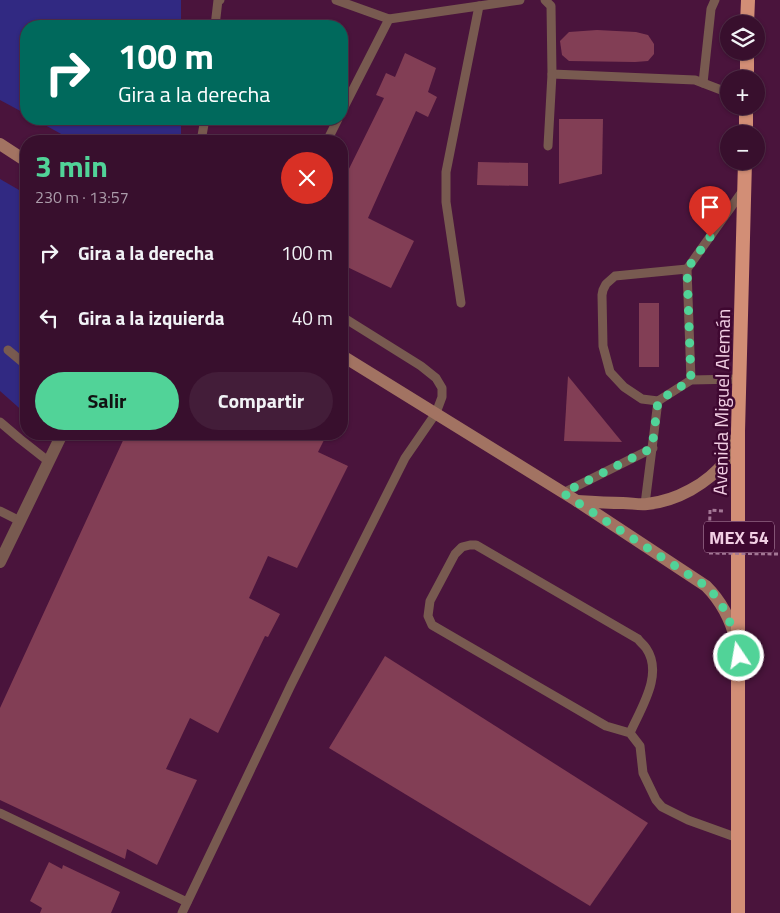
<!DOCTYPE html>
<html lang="es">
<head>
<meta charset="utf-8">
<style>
  body { margin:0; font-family:"Titillium Web",sans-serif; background:#431d39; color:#f1f3f6; height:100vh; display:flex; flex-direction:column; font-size:19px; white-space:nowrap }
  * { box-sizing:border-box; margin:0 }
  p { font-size:16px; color:#ab9caa }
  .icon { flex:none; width:28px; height:28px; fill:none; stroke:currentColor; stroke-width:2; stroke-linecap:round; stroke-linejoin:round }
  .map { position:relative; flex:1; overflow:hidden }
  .sheet { position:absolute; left:20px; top:135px; width:328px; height:305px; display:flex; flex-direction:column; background:#380f2d; border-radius:20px; box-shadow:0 1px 4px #0004,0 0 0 1px #522f49 }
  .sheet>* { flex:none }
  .hud { position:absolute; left:20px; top:20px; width:328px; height:105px; border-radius:20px; box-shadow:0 1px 4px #0004,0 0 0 1px #522f49; background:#00695c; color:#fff; overflow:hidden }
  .fabs { position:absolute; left:720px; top:15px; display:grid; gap:10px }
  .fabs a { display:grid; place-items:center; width:45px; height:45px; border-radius:50%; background:#380f2d; box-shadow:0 1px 4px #0004,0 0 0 1px #522f49; font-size:25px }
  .pin { position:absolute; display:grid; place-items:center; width:42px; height:42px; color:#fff; margin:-51px -21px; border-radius:50% 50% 50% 0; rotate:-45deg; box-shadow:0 0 5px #0007 }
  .pin .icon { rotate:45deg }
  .me { position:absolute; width:55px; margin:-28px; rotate:348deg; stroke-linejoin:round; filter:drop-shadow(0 0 4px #0008) }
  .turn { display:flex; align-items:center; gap:18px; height:105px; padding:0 15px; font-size:22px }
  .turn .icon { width:65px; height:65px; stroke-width:2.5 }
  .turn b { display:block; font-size:35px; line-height:42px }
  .round { display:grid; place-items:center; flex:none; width:52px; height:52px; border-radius:26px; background:#431d39 }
  .summary { display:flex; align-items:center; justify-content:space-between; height:85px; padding:0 15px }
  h1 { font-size:30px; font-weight:700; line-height:38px; color:#51d398 }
  .primary-button { display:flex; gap:10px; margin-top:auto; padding:10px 15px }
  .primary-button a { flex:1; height:58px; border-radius:30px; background:#51d398; color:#111; font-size:20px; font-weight:700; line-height:58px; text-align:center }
  .primary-button a+a { background:#431d39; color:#f1f3f6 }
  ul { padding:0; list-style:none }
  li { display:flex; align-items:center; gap:15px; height:65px; padding:0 15px }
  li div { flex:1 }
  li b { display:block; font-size:19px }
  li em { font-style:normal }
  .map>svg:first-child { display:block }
  .green { fill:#312982 }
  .building { fill:#823e55 }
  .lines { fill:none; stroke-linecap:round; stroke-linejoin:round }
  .path { stroke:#a37795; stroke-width:3; stroke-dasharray:4 2.5; stroke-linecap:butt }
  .service { stroke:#785a50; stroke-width:9 }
  .minor { stroke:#785a50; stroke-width:12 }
  .secondary { stroke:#a27362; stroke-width:12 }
  .trunk { stroke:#d28e76; stroke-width:14 }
  .path-bridge { stroke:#a37795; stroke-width:3; stroke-dasharray:4 2.5; stroke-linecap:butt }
  .route { stroke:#51d398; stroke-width:9; stroke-dasharray:0 16.2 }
  .labels { text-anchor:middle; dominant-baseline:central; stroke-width:5; stroke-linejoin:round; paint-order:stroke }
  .shield { fill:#3f0831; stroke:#bc93ae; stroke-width:1 }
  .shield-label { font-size:18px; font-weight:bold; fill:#f2cfe4 }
  .street-label { font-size:19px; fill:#f2cfe4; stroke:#3f0831 }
</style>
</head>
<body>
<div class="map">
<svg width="780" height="913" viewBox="0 0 780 913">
  <rect width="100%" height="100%" fill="#4a143c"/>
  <!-- green -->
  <g class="green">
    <polygon points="0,0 181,0 181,26 26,26 26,114 0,100"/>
    <polygon points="34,119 181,119 181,141 74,141"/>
    <polygon points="0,179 26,194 26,414 0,391"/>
  </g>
  <!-- building -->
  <g class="building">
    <polygon points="597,30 636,32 648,35 654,44 654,54 648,61 635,62 569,61 562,55 560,41 569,32"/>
    <polygon points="405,53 436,68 428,92 437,97 428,117 416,111 368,218 414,241 391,288 341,264 341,185 384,98 376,95 386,73 395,77"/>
    <polygon points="559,119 603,119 602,174 559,184"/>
    <polygon points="478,162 528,163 528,186 477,185"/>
    <rect x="639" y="303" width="20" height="64"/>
    <polygon points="568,376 622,442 564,441"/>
    <polygon points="126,434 327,434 318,452 348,466 297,568 268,556 249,598 280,614 268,637 265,636 218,733 190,718 166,769 197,780 157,865 127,849 125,859 0,800 0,708"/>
    <polygon points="385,656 648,823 590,906 329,748"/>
    <polygon points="49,862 62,869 63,865 120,892 111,913 40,913 42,908 30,901"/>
  </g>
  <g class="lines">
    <!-- path -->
    <polyline class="path" points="709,553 710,510 724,511"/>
    <!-- service -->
    <g class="service">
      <polyline points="336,0 389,19"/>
      <polyline points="545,0 551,6 552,74 695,80 729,93"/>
      <polyline points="215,26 218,0 220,0"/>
      <polyline points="703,83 711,9 715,0"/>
      <polyline points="341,113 389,19 520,0"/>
      <polyline points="201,141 205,119"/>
      <polyline points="327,141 338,119"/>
      <polyline points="548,146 552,74"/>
      <polyline points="687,269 615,276 606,284 603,290 602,295 603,346 610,372 624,387 642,399 658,401 691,380 739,379"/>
      <polyline points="461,303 446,202 446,172 479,6"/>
      <polyline points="8,350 26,365"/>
      <polyline points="691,380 687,269 744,189"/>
      <polyline points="0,422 20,439 48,461"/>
      <polyline points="563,493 653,448"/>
      <polyline points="645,504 658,401"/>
      <polyline points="0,511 20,521"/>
      <path d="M630 733C641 708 664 674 646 648 644 645 640 642 638 639L476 545H470L462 547 455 554 430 601 428 616 432 625 606 726 630 733 640 746 643 773 656 800 662 807 688 820 738 838"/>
      <polyline points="0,813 187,902"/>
      <polyline points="182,913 291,685 405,458 436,413 442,397 442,388 436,378 421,366 341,316"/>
    </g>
    <!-- minor -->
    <polyline class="minor" points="0,562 62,434"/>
    <!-- secondary -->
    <g class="secondary">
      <polyline points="0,144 26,161"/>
      <path d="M341 355 577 501 706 586C721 601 731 620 736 641"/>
      <path d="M577 501C592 502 608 503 623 503 631 503 639 505 647 504 676 501 708 484 726 460 731 452 734 443 737 435"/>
    </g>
    <!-- trunk -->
    <g class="trunk">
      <polyline points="747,24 748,0"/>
      <polyline points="747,79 747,51"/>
      <polyline points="746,134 746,106"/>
      <polyline points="738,913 738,431 745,161"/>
    </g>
    <!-- path-bridge -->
    <polyline class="path-bridge" points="709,553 780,554"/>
  </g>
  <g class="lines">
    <!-- route -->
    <path class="route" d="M710 237 687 269 691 380 658 401 652 448 563 493 706 586C727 606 733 628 739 656"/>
  </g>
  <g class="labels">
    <!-- shield labels -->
    <rect class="shield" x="704" y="521.5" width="70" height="31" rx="4"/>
    <g class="shield-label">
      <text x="739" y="537">MEX 54</text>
    </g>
    <!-- street labels -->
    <g class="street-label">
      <text transform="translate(721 402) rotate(-89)">Avenida Miguel Alemán</text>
    </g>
  </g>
</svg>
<div class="fabs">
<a><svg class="icon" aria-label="layers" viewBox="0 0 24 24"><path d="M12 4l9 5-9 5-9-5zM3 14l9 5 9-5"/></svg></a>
<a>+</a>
<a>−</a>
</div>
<div class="pin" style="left:710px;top:237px;background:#d93025"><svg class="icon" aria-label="arrive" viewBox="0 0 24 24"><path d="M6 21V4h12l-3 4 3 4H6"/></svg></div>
<svg class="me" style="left:739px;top:656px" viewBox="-20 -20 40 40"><circle r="17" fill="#51d398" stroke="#fff" stroke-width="3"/><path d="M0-11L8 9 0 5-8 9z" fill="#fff"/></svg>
<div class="hud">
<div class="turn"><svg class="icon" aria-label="right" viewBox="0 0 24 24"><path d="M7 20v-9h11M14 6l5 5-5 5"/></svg><div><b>100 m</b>Gira a la derecha</div></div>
</div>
<section class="sheet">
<div class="summary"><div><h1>3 min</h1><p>230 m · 13:57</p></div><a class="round" style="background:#d93025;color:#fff"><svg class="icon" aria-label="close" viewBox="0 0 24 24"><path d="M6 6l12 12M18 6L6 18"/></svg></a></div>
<ul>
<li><svg class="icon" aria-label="right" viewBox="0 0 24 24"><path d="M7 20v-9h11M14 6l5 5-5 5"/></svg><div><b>Gira a la derecha</b></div><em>100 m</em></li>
<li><svg class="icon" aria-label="left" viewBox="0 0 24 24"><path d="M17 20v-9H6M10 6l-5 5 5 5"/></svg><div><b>Gira a la izquierda</b></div><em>40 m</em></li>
</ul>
<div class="primary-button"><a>Salir</a><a>Compartir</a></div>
</section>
</div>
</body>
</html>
